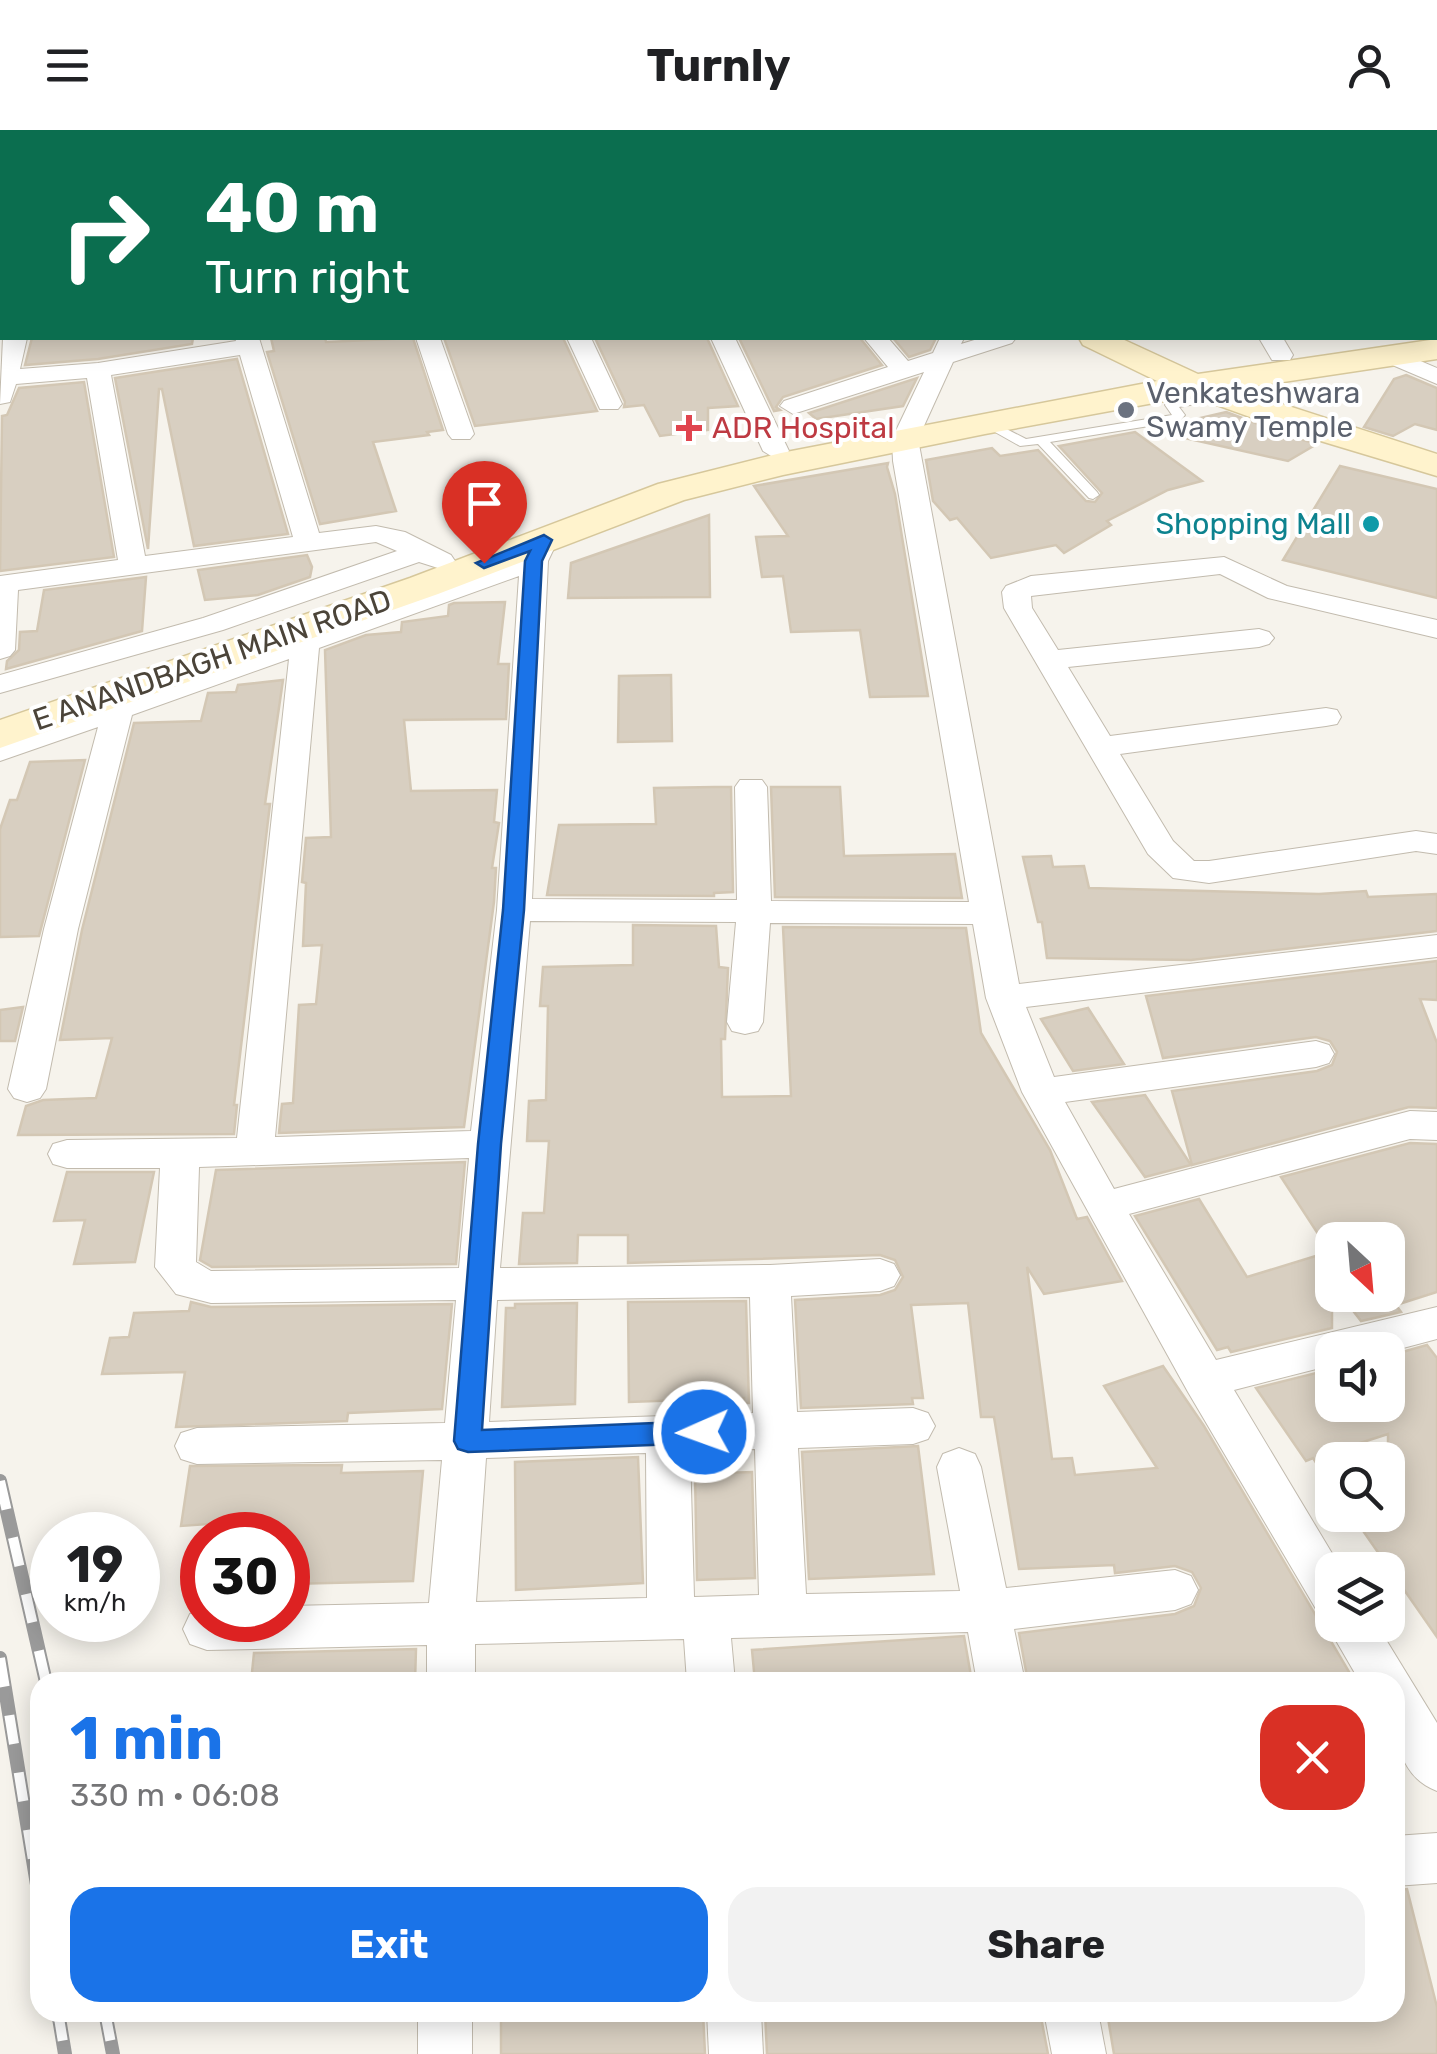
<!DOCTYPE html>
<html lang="en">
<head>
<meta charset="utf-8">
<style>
  body { margin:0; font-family:Rubik,sans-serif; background:#f2f2f2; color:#202124; height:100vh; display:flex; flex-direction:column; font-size:38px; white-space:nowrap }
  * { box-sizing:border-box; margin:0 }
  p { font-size:32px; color:#757577 }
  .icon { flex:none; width:55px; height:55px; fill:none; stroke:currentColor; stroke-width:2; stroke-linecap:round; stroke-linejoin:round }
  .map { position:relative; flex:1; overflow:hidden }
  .panel { position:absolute; left:30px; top:1542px; width:1375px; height:350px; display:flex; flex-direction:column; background:#fff; border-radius:30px; box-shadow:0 5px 25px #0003 }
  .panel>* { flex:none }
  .hud { position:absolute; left:0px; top:0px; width:1438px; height:210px; box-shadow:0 5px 25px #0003; background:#0b6e4f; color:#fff; overflow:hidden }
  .needle { width:65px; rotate:154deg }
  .fabs { position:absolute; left:1315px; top:1092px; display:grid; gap:20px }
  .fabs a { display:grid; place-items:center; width:90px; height:90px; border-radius:20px; background:#fff; box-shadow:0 5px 25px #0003; font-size:50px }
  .speed { position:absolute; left:30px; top:1382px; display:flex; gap:20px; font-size:50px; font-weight:700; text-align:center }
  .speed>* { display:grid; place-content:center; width:130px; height:130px; border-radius:50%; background:#fff; box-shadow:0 5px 25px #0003; line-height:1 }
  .speed small { font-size:25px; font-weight:400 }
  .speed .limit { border:15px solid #d22; background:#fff; color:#111 }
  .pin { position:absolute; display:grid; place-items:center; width:85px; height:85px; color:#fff; margin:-102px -42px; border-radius:50% 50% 50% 0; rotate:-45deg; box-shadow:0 0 10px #0007 }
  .pin .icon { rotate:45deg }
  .me { position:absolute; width:110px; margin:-55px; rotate:268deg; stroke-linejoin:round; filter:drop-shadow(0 0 8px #0008) }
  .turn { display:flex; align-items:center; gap:35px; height:210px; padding:0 40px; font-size:45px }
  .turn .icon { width:130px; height:130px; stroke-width:2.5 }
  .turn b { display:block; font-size:70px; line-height:85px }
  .round { display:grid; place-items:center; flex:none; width:105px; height:105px; border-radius:30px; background:#f2f2f2 }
  .headline { display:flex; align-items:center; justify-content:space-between; height:170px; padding:0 40px }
  h1 { font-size:60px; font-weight:700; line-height:75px; color:#1a73e8 }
  .primary-button { display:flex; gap:20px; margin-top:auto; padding:20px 40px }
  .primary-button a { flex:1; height:115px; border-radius:30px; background:#1a73e8; color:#fff; font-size:40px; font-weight:700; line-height:115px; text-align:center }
  .primary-button a+a { background:#f2f2f2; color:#202124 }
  header { display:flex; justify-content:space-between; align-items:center; height:130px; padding:0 40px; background:#fff; font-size:45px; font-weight:700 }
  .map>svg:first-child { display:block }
  .building { fill:#d8cfc1; stroke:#d3c7b4; stroke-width:2.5 }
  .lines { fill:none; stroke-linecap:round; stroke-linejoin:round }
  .lane-casing { stroke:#c2bbae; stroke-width:2 }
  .street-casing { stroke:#c2bbae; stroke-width:2 }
  .secondary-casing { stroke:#d6c79b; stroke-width:3 }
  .lane { fill:#fff; fill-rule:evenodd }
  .street { fill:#fff; fill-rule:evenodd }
  .secondary { fill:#fff3cd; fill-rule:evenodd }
  .rail-casing { stroke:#9a9a9a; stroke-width:14 }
  .rail { stroke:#fff; stroke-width:10; stroke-dasharray:29; stroke-linecap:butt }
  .route { fill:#1a73e8; stroke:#114b97; stroke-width:2.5 }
  .worship-dot { fill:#6b7280; stroke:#fff; stroke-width:4 }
  .health-dot { fill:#e0444e; stroke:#fff; stroke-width:4 }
  .culture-dot { fill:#0f9aa8; stroke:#fff; stroke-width:4 }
  .labels { text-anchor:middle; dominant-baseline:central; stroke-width:8; stroke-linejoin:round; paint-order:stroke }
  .far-worship-label { font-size:30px; fill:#5b616d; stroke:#fff; text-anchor:start }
  .far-health-label { font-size:30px; fill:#be3a42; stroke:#fff; text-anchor:start }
  .far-culture-label { font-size:30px; fill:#0d838f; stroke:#fff; text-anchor:end }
  .far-street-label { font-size:30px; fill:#4b4439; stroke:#fff }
</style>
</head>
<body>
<header><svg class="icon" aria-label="menu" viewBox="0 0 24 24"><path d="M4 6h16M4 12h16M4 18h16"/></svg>Turnly<svg class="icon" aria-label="person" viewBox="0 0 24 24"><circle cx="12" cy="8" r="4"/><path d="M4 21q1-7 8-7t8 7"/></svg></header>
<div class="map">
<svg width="1437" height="1924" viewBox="0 0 1437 1924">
  <rect width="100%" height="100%" fill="#f6f3ec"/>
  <!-- building -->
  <g class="building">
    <polygon points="32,208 193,208 192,214 98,229 25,235"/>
    <polygon points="271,208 325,208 326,212 413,208 443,300 427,302 429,305 373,312 396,381 320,394 267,222 274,221"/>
    <polygon points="444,208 563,208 597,281 475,296"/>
    <polygon points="595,208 707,208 738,276 708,278 708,300 660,306 644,275 624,277 625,272"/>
    <polygon points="739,208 860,208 882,235 783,267 776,277 780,280 774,281"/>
    <polygon points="893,208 936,208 930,220 909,227"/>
    <polygon points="237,229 288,404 194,416 162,259 159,259 148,419 115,248"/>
    <polygon points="1406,245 1437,258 1437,300 1415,294 1393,306 1364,297 1394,249"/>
    <polygon points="917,248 903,276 816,289 809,283"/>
    <polygon points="84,252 114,427 0,441 2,286 7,285 19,258"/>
    <polygon points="1226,282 1293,307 1317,314 1288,331 1149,300"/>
    <polygon points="1135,302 1202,351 1168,360 1107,391 1111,395 1064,423 1056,415 991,428 957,388 950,390 933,371 926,330 992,318 1000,326 1038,320 1086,371 1095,372 1102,363 1059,316"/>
    <polygon points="888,333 887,337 895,364 928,566 870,567 860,500 791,502 783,446 762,447 756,407 788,406 754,356"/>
    <polygon points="1340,336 1437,359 1437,468 1283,430"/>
    <polygon points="709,385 710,467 568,468 571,433"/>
    <polygon points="307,425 312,437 310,447 258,465 205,470 198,440"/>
    <polygon points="146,447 142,501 6,539 7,531 19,520 20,502 37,501 44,460"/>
    <polygon points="505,472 498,534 509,534 506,589 404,590 411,661 497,660 494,692 499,693 492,738 496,738 494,772 464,997 279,1003 282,974 293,973 299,875 316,874 322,815 303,816 306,753 302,752 306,708 331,707 325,520 366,505 401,502 402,492 448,486 449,475 454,473"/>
    <polygon points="671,545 672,611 618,612 619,546"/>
    <polygon points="283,550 265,674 270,674 234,975 237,975 234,1004 18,1005 26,976 43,970 96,968 112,908 60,910 82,800 134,593 201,591 208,563 236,562 238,555"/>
    <polygon points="85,630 39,806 0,807 0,699 10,670 17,670 30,632"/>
    <polygon points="715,657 731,657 733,762 714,763 714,766 547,765 559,695 656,694 654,658"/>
    <polygon points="771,657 840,657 844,726 955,724 962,768 775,767"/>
    <polygon points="1051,726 1053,737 1084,736 1089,758 1319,764 1366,761 1368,767 1437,764 1437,801 1191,830 1047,828 1042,792 1038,792 1023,727"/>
    <polygon points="633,795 716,796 719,837 728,838 725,909 721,909 722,967 791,966 783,797 966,798 981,903 1050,1020 1077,1089 1087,1087 1122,1151 1044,1164 1027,1137 1052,1329 1072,1328 1075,1345 1157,1338 1104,1256 1163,1236 1204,1296 1355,1552 1028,1552 1019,1503 1175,1484 1194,1476 1201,1458 1192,1442 1175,1436 1115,1443 1114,1435 1019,1439 994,1287 981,1287 968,1173 911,1175 923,1268 912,1268 913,1274 801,1278 795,1170 880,1165 895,1160 903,1147 895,1130 880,1125 628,1133 628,1105 578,1105 577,1133 519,1134 523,1083 544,1083 549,1011 527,1011 529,971 546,970 548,876 540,876 543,837 633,835"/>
    <polygon points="1437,831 1437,870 1420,869 1437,913 1437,978 1409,977 1192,1035 1172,961 1317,941 1332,935 1337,922 1330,911 1316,907 1163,928 1146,866"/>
    <polygon points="23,877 15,911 0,911 0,880"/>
    <polygon points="1088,878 1124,934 1073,941 1041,889"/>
    <polygon points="1145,965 1191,1035 1145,1047 1092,972"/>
    <polygon points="1410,1013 1437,1014 1437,1162 1396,1175 1401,1182 1361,1191 1341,1165 1388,1165 1388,1110 1322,1110 1281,1047"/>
    <polygon points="465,1032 456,1134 212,1137 200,1130 216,1040"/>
    <polygon points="67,1042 154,1042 135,1132 74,1134 85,1090 54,1091"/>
    <polygon points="1199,1069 1247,1147 1332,1121 1332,1198 1231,1222 1228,1217 1217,1220 1135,1086"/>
    <polygon points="746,1171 749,1273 744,1273 744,1268 629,1272 628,1172"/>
    <polygon points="191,1172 211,1177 452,1174 442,1279 348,1283 347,1291 176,1297 185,1242 102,1244 110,1208 129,1207 134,1183 189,1181"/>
    <polygon points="577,1173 575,1274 502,1277 506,1178 515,1178 515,1174"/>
    <polygon points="1427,1215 1437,1228 1437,1507 1352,1385 1388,1385 1388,1304 1332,1322 1332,1357 1313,1328 1306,1331 1256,1258 1332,1239 1332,1275 1388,1275 1388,1226"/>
    <polygon points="918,1316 934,1444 809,1449 802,1322"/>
    <polygon points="638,1327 643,1453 516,1460 515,1332"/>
    <polygon points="342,1335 341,1343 423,1341 413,1451 288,1454 288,1405 207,1405 208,1394 181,1396 190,1336"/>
    <polygon points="752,1342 755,1448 697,1450 695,1344"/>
    <polygon points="964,1506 972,1552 755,1552 752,1520"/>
    <polygon points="416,1519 415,1552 251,1552 254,1523"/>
    <polygon points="1407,1759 1437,1877 1437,1924 1114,1924 1107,1882 1395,1882 1395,1760"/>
    <polygon points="501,1882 703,1882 705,1924 501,1924"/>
    <polygon points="765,1882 891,1882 892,1887 1040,1882 1048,1924 767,1924"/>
  </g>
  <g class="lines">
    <defs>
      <polygon id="lane" points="1224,263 1228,264 1228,268 1179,277 1185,285 1180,291 1050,312 1097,362 1099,365 1093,369 1089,368 1038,314 1020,316 979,293 989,290 1026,309 1172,285 1165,275 1167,273"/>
      <g id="street">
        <rect x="60" y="0" width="20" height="2"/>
        <rect x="348" y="0" width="20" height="2"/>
        <rect x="473" y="0" width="20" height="2"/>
        <polygon points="599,0 619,0 620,2 600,2"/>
        <rect x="734" y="0" width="20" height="2"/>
        <polygon points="1022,0 1042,0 1043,2 1023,2"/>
        <polygon points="1268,0 1289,0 1290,2 1270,2"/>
        <polygon points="1398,0 1419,0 1420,2 1400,2"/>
        <rect x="1435" y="30" width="2" height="15"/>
        <rect x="1435" y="77" width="2" height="12"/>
        <rect x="0" y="142" width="2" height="14"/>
        <path d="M3 208H27L20 239 98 233 236 211 235 208H259L319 403 376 396 405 402 451 425 455 431 441 439 419 432 223 500 0 563V545L203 488 397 421 376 412 18 460 15 520 10 526 0 529V446L118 430 87 248 16 254 10 272 0 274ZM240 225 293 407 145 426 111 245Z"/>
        <polygon points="416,208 440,208 474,304 470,309 452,309 448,304"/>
        <polygon points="567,208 591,208 622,274 618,279 600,279"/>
        <polygon points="711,208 735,208 789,321 785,326 776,329 763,321"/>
        <path d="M864 208H888L908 231 933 223 940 208H964L961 214 981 208H1016L1012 213 953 232 918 309 1019 854 1437 805V827L1026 877 1054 947 1316 911 1329 915 1334 924 1329 933 1316 937 1065 972 1114 1059 1410 981 1437 982V1010L1410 1009 1129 1084 1216 1230 1437 1177V1209L1388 1222 1332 1220V1235L1234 1260 1342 1440H1332V1495H1377L1437 1593V1661C1392 1644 1395 1594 1395 1552H1360L1327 1495 1332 1485 1316 1479 1188 1262 1022 962 986 868 973 794 770 793 763 892 758 901 745 904 732 901 727 892 736 792 530 791 500 1138 770 1135 880 1129 894 1134 900 1145 894 1156 880 1161 791 1166 797 1282 913 1278 928 1283 935 1296 928 1309 913 1314 798 1318 806 1464 960 1461 937 1337 943 1324 959 1318 975 1324 981 1337 1006 1458 1175 1440 1191 1446 1198 1460 1191 1474 1175 1480 1014 1499 1025 1552H977L968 1502 731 1508 735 1552H687L684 1509 475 1514V1552H427V1515L207 1520 190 1514 183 1499 190 1484 202 1480V1490H288V1476L429 1473 442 1330 197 1334 181 1329 175 1316 181 1303 197 1298 445 1293 456 1170 211 1173 176 1164 155 1137 160 1038H67L53 1034 48 1024 53 1014 67 1010 237 1008 289 529 132 585 78 799 46 959 40 968 27 972 14 968 8 959 44 799 98 597 0 631V611L523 426 534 404 544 402 558 410 548 431 532 769 737 770 735 657 740 650H762L767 657 771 771 969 772 893 331 892 309 924 242 793 284 780 276 784 271 888 237ZM519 446 497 780 471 1001 275 1007 319 518ZM469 1028 459 1138 211 1141 196 1132 199 1037ZM750 1167 753 1283 489 1292 497 1170ZM755 1319 759 1465 694 1467 690 1321ZM646 1323 647 1468 476 1472 486 1328Z"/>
        <polygon points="1259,208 1283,208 1293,225 1290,230 1272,230"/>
        <polygon points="1392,219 1437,238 1437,254 1383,231 1380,226"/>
        <polygon points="1224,427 1287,456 1437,490 1437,508 1268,468 1220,444 1031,466 1032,478 1058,520 1259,499 1269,502 1274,508 1269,514 1259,517 1068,537 1110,606 1326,578 1337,580 1341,587 1337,594 1326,596 1120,624 1173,711 1194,731 1209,731 1416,701 1437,704 1437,724 1416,721 1209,753 1173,748 1148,724 1004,478 1002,462 1006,456 1031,446"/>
        <polygon points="1437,1703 1437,1753 1395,1756 1395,1706"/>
        <rect x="418" y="1882" width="54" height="42"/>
        <polygon points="707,1882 761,1882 763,1924 709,1924"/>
        <polygon points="1044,1882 1098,1882 1106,1924 1052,1924"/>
      </g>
      <g id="secondary">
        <polygon points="885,0 913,0 914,2 886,2"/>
        <polygon points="1079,208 1120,208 1198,244 1437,209 1437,229 1236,259 1437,324 1437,346 1294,303 1192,266 985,304 783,345 684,370 438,464 0,618 0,590 410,448 658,354 781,323 1157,251 1083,215"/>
      </g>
    </defs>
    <!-- lane casing -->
    <use href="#lane" class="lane-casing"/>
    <!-- street casing -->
    <use href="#street" class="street-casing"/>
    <!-- secondary casing -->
    <use href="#secondary" class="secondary-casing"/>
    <!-- lane -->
    <use href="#lane" class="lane"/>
    <!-- street -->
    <use href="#street" class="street"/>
    <!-- secondary -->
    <use href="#secondary" class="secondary"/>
    <defs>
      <g id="rail">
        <polyline points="0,1351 46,1552"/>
        <polyline points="0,1528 40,1773"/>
        <polyline points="58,1882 65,1924"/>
        <polyline points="105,1882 113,1924"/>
      </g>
    </defs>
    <!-- rail casing -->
    <use href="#rail" class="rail-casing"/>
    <!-- rail -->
    <use href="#rail" class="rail"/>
  </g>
  <!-- route -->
  <polygon class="route" points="544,405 552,410 542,431 524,780 501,1014 482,1300 704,1291 713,1295 717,1302 713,1310 704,1313 468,1322 458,1319 454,1311 478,1014 503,780 525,431 530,421 484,438 476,433"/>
  <!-- markers -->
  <circle class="worship-dot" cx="1126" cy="280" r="10"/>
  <path class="health-dot" d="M684 283h10v10h10v10h-10v10h-10v-10h-10v-10h10z"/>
  <circle class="culture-dot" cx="1371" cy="394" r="10"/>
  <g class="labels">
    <!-- far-worship labels -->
    <g class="far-worship-label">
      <text x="1146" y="263">Venkateshwara<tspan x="1146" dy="34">Swamy Temple</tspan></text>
    </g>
    <!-- far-health labels -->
    <g class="far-health-label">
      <text x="712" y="298">ADR Hospital</text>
    </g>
    <!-- far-culture labels -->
    <g class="far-culture-label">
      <text x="1351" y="394">Shopping Mall</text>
    </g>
    <!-- far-street labels -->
    <g class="far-street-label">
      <text transform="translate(212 530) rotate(-19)">E ANANDBAGH MAIN ROAD</text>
    </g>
  </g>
</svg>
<div class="fabs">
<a><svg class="needle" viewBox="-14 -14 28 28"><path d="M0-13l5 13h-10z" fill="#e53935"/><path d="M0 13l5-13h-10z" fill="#757577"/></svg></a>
<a><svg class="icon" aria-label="sound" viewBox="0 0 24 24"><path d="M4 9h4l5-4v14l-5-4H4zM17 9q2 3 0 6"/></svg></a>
<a><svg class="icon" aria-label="search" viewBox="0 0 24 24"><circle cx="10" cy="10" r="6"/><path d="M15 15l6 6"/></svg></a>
<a><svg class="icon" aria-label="layers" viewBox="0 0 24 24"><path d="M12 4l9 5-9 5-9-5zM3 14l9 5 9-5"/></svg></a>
</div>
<div class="speed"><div>19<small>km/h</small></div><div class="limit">30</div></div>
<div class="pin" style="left:484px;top:433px;background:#d93025"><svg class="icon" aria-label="arrive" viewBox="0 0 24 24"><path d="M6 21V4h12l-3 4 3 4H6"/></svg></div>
<svg class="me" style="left:704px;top:1302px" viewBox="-20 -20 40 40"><circle r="17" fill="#1a73e8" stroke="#fff" stroke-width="3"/><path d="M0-11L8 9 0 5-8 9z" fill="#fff"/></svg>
<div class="hud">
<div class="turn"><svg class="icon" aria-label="right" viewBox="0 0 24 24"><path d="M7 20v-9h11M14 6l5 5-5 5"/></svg><div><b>40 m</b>Turn right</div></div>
</div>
<section class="panel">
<div class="headline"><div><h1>1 min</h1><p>330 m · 06:08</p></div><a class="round" style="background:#d93025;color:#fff"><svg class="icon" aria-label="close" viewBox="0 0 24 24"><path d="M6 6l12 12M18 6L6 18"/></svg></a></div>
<div class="primary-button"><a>Exit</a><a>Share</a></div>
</section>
</div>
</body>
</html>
